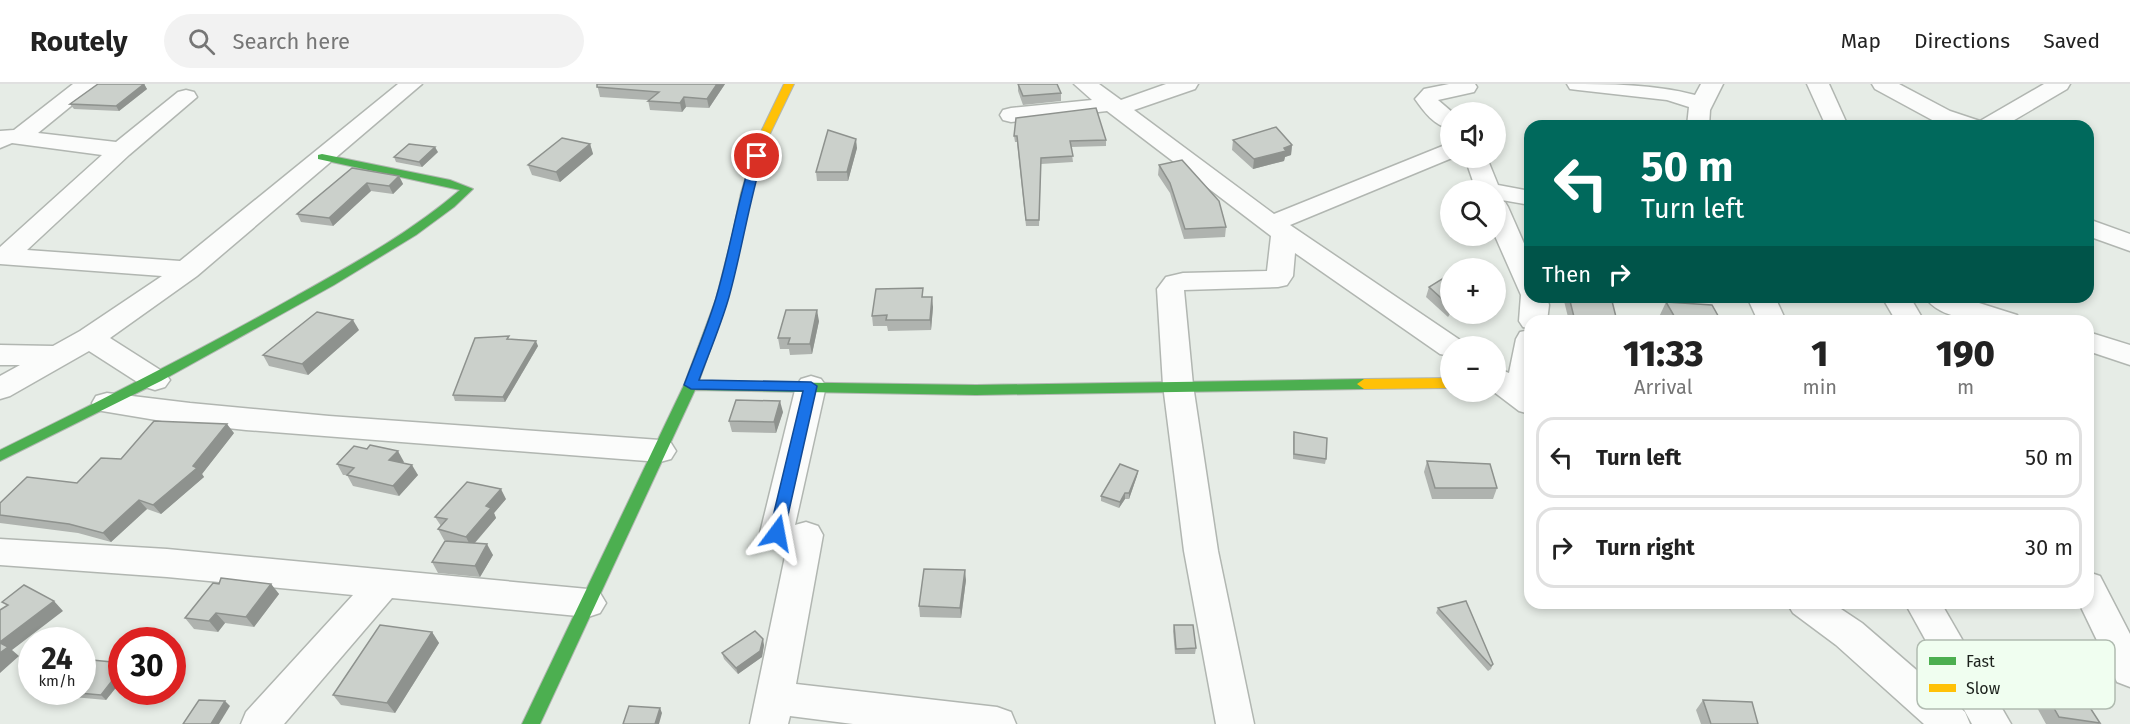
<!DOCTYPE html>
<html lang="en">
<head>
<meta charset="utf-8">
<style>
  body { margin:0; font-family:"Fira Sans",sans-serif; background:#f2f2f2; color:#222; height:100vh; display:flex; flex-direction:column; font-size:22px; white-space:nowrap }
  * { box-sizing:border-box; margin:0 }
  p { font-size:20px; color:#767676 }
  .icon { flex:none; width:33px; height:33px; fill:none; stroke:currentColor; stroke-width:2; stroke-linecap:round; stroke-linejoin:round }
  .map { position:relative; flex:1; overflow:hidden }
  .drawer { position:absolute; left:1524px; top:231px; width:570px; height:294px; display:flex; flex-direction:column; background:#fff; border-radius:18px; box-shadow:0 3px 9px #0003 }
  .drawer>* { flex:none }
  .banner { position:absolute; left:1524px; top:36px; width:570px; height:183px; border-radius:18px; box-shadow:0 3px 9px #0003; background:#00695c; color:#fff; overflow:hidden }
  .tools { position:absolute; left:1440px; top:18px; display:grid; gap:12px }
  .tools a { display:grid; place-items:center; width:66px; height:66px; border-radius:50%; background:#fff; box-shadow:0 3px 9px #0003; font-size:30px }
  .speed { position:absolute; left:18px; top:543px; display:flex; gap:12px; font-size:30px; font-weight:700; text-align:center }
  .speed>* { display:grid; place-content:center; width:78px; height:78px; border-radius:50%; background:#fff; box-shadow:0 3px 9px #0003; line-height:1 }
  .speed small { font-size:15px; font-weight:400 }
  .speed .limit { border:9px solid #d22; background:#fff; color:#111 }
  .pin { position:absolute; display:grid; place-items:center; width:51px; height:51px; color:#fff; margin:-26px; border:3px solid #fff; border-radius:50%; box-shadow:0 2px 6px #0007 }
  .me { position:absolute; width:66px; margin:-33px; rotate:13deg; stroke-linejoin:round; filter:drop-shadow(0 0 4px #0008) }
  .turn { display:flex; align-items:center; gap:21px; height:126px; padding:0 18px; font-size:27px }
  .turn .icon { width:78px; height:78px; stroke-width:2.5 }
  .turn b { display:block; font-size:42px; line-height:51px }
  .then { display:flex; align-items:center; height:57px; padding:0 18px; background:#0003; gap:12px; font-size:22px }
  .eta { display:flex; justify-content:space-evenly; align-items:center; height:102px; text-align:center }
  .eta b { font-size:36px; font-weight:800; line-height:42px }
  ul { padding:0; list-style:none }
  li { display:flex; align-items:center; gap:18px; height:81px; margin:0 12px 9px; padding:0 6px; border:3px solid #e0e0e0; border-radius:18px }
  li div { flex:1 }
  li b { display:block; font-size:22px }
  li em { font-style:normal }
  header { display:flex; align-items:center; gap:36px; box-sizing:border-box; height:84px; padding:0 30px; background:#fff; border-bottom:2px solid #e0e0e0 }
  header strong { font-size:28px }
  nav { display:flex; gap:33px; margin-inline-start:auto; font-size:21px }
  .search { width:420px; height:54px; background:#f2f2f2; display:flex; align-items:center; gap:15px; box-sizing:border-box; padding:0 21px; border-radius:33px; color:#767676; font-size:22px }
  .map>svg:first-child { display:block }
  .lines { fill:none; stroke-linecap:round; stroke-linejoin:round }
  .street-casing { stroke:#b1b6b1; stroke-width:3 }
  .fast-casing { stroke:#b1b6b1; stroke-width:2 }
  .slow-casing { stroke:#b1b6b1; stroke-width:2 }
  .street { fill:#fbfcfb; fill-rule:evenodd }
  .fast { fill:#4caf50; fill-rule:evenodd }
  .slow { fill:#ffc107; fill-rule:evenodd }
  .wall { fill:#afb3af }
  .shaded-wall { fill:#8e928e }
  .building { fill:#cbd0cb; stroke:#8e928e; stroke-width:1.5 }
  .route { fill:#1a73e8; stroke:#114b97; stroke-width:1.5 }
  .key { fill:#f0fef0; stroke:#b0bbb0; stroke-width:1.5 }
  .key-label { font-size:16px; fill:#1b201b }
</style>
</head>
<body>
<header>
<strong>Routely</strong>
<div class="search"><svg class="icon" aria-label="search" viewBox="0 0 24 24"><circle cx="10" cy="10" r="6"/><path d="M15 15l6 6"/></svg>Search here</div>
<nav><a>Map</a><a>Directions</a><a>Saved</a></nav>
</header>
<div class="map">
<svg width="2130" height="640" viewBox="0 0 2130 640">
  <rect width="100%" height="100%" fill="#e6ece6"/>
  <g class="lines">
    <defs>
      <g id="street">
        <polygon points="73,0 98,0 38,49 116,58 178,8 186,6 194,8 197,13 129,71 27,166 180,177 398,0 422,0 197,192 110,254 165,289 170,296 165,303 155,306 145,303 89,267 10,312 0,315 0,292 20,281 0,281 0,261 53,262 80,247 162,192 0,180 0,163 102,71 12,59 0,64 0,47 14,46"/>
        <polygon points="1074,0 1099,0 1121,16 1166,0 1198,0 1195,5 1134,26 1274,130 1450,59 1452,74 1290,141 1460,256 1464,262 1450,262 1450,272 1440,270 1295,169 1293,192 1287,201 1278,203 1184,206 1193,301 1218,467 1254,640 1216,640 1184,467 1163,301 1157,205 1166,193 1183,189 1267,187 1271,152 1107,27 1011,38 1003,36 1000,31 1003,26 1011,24 1092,16"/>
        <path d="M1449 0H1475L1477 3 1474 8 1438 16 1452 28 1450 45C1434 41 1424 28 1415 15L1424 5Z"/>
        <path d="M1567 0C1611 0 1653 0 1695 11L1701 0H1723L1710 26 1709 42H1687L1689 23 1667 16 1578 6 1570 5Z"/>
        <polygon points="1807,0 1829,0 1848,42 1826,42"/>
        <polygon points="1872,0 1899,0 1950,27 1980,37 2044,0 2070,0 2067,5 2004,42 1950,42 1934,37 1875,5"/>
        <polygon points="1465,74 1487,74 1498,101 1530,107 1530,121 1496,115 1496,106 1476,106"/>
        <polygon points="1496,116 1505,118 1508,123 1530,173 1530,213 1547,213 1549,221 1547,237 1530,237 1530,245 1523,243 1519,237 1521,211 1495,152"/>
        <polygon points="2088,135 2130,150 2130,167 2088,152"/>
        <polygon points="1747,213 1775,213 1786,237 1758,237"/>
        <polygon points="1882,213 1910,213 1924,237 1896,237"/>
        <path d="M1925 213H1960L2017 231 2021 237C1993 237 1943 240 1925 213Z"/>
        <polygon points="1530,246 1530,330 1519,327 1494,308 1496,284 1509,289 1516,255 1520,248"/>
        <polygon points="2088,248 2130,261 2130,281 2088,267"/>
        <polygon points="811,292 821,295 826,302 795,441 806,438 818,442 823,451 796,600 997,623 1011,628 1016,640 853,640 790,632 788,640 750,640 788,458 777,462 765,458 760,449 796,302 801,295"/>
        <polygon points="107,309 190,319 329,332 660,356 671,359 676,367 671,375 660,378 246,346 162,337 96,326 92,319 96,312"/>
        <polygon points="0,455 167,465 588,505 600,509 606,519 600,529 588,533 392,514 284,640 241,640 246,628 353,511 167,493 0,481"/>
        <polygon points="2088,488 2100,492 2130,550 2130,603 2117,598 2079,519 2088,519"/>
        <polygon points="1787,519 1832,519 1862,539 1965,628 1970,640 1924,640 1836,561 1793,529"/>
        <polygon points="1905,519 1941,519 2011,640 1972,640"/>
      </g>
      <g id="fast">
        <path d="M322 70 450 96 473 105 454 123 416 151 334 201 161 297 0 377V366C100 317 199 267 296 212 353 180 410 149 460 106L318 75V71Z"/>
        <path d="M746 106 751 109C740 176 722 233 699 297L976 301 1364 295 1371 300 1364 305 976 311 695 306 540 640H522L684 301 716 215 733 149 741 109Z"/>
      </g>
      <g id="slow">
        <polygon points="784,0 794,0 767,56 751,109 750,111 742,111 741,109 757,56"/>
        <polygon points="1450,294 1450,304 1364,305 1357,300 1364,295"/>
      </g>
    </defs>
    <!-- street casing -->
    <use href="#street" class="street-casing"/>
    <!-- fast casing -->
    <use href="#fast" class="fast-casing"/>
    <!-- slow casing -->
    <use href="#slow" class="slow-casing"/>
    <!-- street -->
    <use href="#street" class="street"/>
    <!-- fast -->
    <use href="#fast" class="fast"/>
    <!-- slow -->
    <use href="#slow" class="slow"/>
  </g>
  <!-- wall -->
  <g class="wall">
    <polygon points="144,0 147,5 119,27 74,25 70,20"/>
    <polygon points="597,0 725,0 709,24 686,23 682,28 650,26 648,16 600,13"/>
    <polygon points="1018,0 1061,9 1061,17 1023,21 1018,7"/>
    <polygon points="1014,52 1106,56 1106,62 1071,63 1073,78 1041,80 1039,142 1026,142 1017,58 1015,58"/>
    <polygon points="1233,56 1292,61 1291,71 1285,73 1284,77 1253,85 1232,66"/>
    <polygon points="590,60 593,70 560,98 532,91 528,81"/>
    <polygon points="857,64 848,97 817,97 816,88"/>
    <polygon points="438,68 422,83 396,78 394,73"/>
    <polygon points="1159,81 1226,143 1225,153 1184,155 1170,109 1158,91"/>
    <polygon points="352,84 399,92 403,100 393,110 371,107 333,142 301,138 297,130"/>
    <polygon points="1450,190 1450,230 1448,233 1426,213 1429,203"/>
    <polygon points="924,213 933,223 931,246 888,247 887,242 873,242 872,232"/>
    <polygon points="1563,213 1611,213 1617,237 1569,237"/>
    <polygon points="1666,218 1721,237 1662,237 1659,233"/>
    <polygon points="819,237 812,270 790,271 789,265 780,265 778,254"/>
    <polygon points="359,246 308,291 269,282 263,271"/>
    <polygon points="511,255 538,262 505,318 455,317 453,311"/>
    <polygon points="783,328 776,349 732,348 729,337"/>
    <polygon points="1294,348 1326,375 1325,380 1293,375 1293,353"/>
    <polygon points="234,349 202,390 204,393 161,430 147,425 111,458 78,449 0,439 0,419 77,399 121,375"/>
    <polygon points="1427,377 1497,404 1493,415 1432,415 1424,388"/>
    <polygon points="404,378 403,379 418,391 399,412 353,402 347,391 343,391 337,380"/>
    <polygon points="1138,387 1137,392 1129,415 1125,415 1119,424 1101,417 1101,412"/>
    <polygon points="506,415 494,429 496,434 475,459 493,471 480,493 438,489 432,478 450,458 444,456 438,445 441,442 435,433"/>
    <polygon points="966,496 961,534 920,533 919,522"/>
    <polygon points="219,500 271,500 279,510 254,543 225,539 218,548 194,545 185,534"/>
    <polygon points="1438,524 1493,580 1491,585 1488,587 1436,529"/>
    <polygon points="1174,541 1196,564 1195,570 1175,570 1173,547"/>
    <polygon points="432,548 439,559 395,629 341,621 333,611"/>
    <polygon points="764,561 762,573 738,590 724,575 722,569"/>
    <polygon points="122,579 122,596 106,616 73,613 67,608"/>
    <polygon points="2053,595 2100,639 2099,640 2046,640 2035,620 2043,613 2043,605"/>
    <polygon points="1703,616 1758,640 1701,640 1696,626"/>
  </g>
  <!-- shaded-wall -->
  <g class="shaded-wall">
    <polygon points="144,0 147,5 119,27 116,22"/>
    <polygon points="717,0 725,0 709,24 707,15"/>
    <polygon points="684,13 686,23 682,28 680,19"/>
    <polygon points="856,55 857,64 848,97 847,88"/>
    <polygon points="590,60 593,70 560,98 556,88"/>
    <polygon points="1292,61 1291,71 1285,73 1284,77 1253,85 1254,75"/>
    <polygon points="435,63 438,68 422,83 419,78"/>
    <polygon points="399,92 403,100 393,110 389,102"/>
    <polygon points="367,99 371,107 333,142 329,134"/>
    <polygon points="932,213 933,223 931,246 930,236"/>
    <polygon points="817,226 819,237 812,270 810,260"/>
    <polygon points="353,236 359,246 308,291 302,280"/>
    <polygon points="536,257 538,262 505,318 503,313"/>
    <polygon points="780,317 783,328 776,349 774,338"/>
    <polygon points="227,340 234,349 202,390 204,393 161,430 153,421 193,382"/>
    <polygon points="398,367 404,378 395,387 389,376"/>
    <polygon points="412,381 418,391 399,412 393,402"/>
    <polygon points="1138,387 1137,392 1129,415 1129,409"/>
    <polygon points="501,405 506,415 494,429 496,434 471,463 466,453 486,422"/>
    <polygon points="1125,409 1125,415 1119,424 1120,418"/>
    <polygon points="139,416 147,425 111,458 103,449"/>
    <polygon points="487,460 493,471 480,493 475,482"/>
    <polygon points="965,486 966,496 961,534 960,524"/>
    <polygon points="271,500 279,510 254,543 246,533"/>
    <polygon points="54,517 63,527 12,566 19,572 0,589 0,558"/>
    <polygon points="216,529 225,539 218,548 209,537"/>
    <polygon points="432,548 439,559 395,629 387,619"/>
    <polygon points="763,555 764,561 762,573 738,590 736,584"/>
    <polygon points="122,584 122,596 106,616 101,611"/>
    <polygon points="225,617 230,622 219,640 211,640"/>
    <polygon points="660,624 662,629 659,640 655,640"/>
  </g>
  <!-- building -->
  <g class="building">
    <polygon points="98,0 144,0 116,22 70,20"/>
    <polygon points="597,0 717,0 707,15 684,13 680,19 648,17 659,8 597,3"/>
    <polygon points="1018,0 1057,0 1061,9 1023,12"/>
    <polygon points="1096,24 1106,56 1070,57 1073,72 1041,74 1039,136 1026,136 1017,52 1014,52 1016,34"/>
    <polygon points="1631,38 1667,42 1633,42"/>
    <polygon points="1276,43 1292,61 1284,64 1286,67 1254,75 1233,56"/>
    <polygon points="828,46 856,55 847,88 816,88"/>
    <polygon points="562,54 590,60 556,88 528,81"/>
    <polygon points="409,60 435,63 419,78 394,73"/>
    <polygon points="1182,76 1219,117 1226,143 1185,145 1170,99 1159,81"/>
    <polygon points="352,84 399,92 389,102 367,99 329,134 297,130"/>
    <polygon points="1465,181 1470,184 1460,184"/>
    <polygon points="1450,190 1450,222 1429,203"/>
    <polygon points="923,204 922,213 932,213 930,236 886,236 887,231 872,232 876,205"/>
    <polygon points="1569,213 1611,213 1617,237 1575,237"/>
    <polygon points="1666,218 1712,221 1721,237 1677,237"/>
    <polygon points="786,226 817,226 810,260 788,260 790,254 778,254"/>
    <polygon points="317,228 353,236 302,280 263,271"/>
    <polygon points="509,252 507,255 536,257 503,313 453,311 475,254"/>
    <polygon points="736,316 780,317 774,338 729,337"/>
    <polygon points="154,337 227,340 193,382 197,384 153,421 139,416 103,449 69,440 0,431 0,419 27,393 77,399 101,374 121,375"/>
    <polygon points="1294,348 1327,354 1326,375 1294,370"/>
    <polygon points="370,361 398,367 389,376 412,381 393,402 347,391 354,384 337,380 354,362 367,365"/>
    <polygon points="1427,377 1490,380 1497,404 1435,404"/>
    <polygon points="1120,380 1138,387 1129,409 1125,409 1120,418 1101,412"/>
    <polygon points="467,398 501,405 486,422 491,424 466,453 438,445 447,435 435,433"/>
    <polygon points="445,457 487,460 475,482 432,478"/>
    <polygon points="924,485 965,486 960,524 919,522"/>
    <polygon points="221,494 271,500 246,533 216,529 209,537 185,534 213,499 219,500"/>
    <polygon points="24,501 54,517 0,558 0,526 8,521 2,518"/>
    <polygon points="1466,517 1493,580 1491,582 1438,524"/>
    <polygon points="380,541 432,548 387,619 333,611"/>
    <polygon points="1174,541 1193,541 1196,564 1176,565"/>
    <polygon points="755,547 763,555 760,567 736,584 722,569"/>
    <polygon points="0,559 8,563 0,569"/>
    <polygon points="92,576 122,579 122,584 101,611 67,608 82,608 82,589"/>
    <polygon points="2053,595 2074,599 2100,639 2059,633 2046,610 2053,609"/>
    <polygon points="199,616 225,617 211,640 183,640"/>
    <polygon points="1703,616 1752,618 1758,640 1711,640"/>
    <polygon points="629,622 660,624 655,640 623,640"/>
  </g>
  <!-- route -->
  <path class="route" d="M757 69 763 72C749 118 742 166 729 213 721 241 709 269 699 296L811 298 817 302 784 449 782 453H771L769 449 803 307 691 305 684 301C695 272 707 244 716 214 730 167 737 119 752 72Z"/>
  <!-- legend -->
  <rect x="1917" y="556" width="198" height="69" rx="9" class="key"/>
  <rect x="1929" y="573" width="27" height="8" fill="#4caf50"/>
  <rect x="1929" y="600" width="27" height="8" fill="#ffc107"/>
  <g class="key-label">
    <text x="1966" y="583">Fast</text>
    <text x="1966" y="610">Slow</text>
  </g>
</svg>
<div class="tools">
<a><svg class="icon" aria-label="sound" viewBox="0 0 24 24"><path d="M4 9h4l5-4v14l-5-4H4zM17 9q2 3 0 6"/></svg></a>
<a><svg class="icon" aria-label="search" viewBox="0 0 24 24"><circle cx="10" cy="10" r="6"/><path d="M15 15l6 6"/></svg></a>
<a>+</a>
<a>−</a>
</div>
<div class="speed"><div>24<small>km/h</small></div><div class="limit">30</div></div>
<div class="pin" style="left:757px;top:72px;background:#d93025"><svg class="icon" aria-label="arrive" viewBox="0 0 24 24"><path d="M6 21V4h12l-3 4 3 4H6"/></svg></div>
<svg class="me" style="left:777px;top:449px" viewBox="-20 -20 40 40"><path d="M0-17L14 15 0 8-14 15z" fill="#1a73e8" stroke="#fff" stroke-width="4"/></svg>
<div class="banner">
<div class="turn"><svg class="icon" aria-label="left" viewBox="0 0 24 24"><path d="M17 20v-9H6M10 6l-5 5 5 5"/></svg><div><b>50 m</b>Turn left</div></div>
<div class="then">Then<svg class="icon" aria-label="right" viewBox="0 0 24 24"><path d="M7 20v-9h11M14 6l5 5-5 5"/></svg></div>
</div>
<section class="drawer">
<div class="eta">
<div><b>11:33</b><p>Arrival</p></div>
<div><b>1</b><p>min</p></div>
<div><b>190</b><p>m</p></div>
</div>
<ul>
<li><svg class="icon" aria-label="left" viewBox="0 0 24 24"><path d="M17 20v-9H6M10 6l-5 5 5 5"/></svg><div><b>Turn left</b></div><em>50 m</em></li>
<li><svg class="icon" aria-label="right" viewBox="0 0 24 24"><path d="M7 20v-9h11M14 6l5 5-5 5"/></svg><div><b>Turn right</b></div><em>30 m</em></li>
</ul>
</section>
</div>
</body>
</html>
